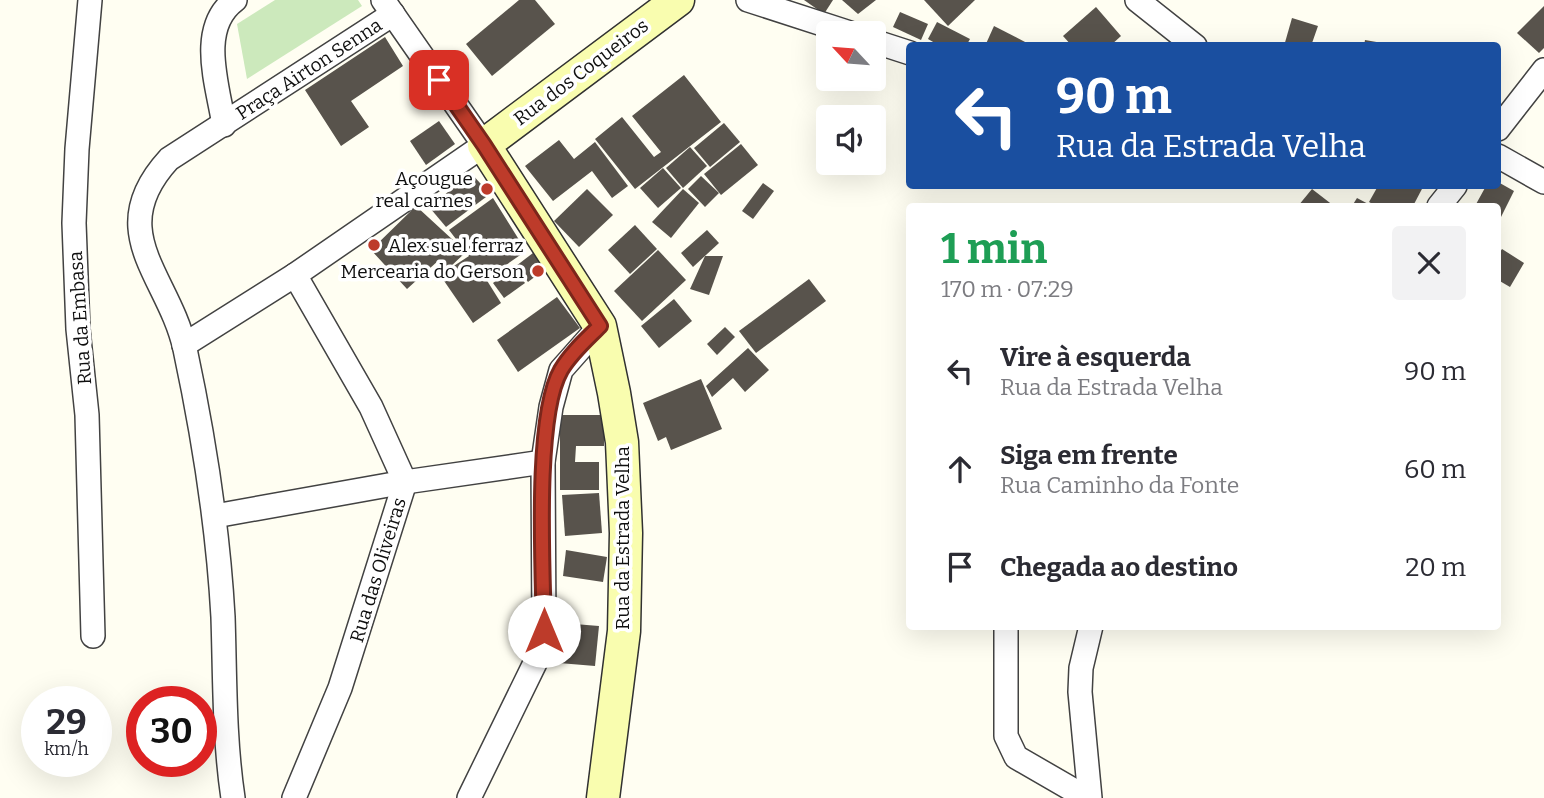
<!DOCTYPE html>
<html lang="pt">
<head>
<meta charset="utf-8">
<style>
  body { margin:0; font-family:Bitter,serif; background:#f2f2f3; color:#2b2b33; height:100vh; display:flex; flex-direction:column; font-size:26px; white-space:nowrap }
  * { box-sizing:border-box; margin:0 }
  p { font-size:23px; color:#7c7c81 }
  .icon { flex:none; width:38px; height:38px; fill:none; stroke:currentColor; stroke-width:2; stroke-linecap:round; stroke-linejoin:round }
  .map { position:relative; flex:1; overflow:hidden }
  .drawer { position:absolute; left:906px; top:203px; width:595px; height:427px; display:flex; flex-direction:column; background:#fff; border-radius:7px; box-shadow:0 7px 28px #0002 }
  .drawer>* { flex:none }
  .banner { position:absolute; left:906px; top:42px; width:595px; height:147px; border-radius:7px; box-shadow:0 7px 28px #0002; background:#1a4fa0; color:#fff; overflow:hidden }
  .needle { width:46px; rotate:296deg }
  .tools { position:absolute; left:816px; top:21px; display:grid; gap:14px }
  .tools a { display:grid; place-items:center; width:70px; height:70px; border-radius:7px; background:#fff; box-shadow:0 7px 28px #0002; font-size:35px }
  .speed { position:absolute; left:21px; top:686px; display:flex; gap:14px; font-size:35px; font-weight:700; text-align:center }
  .speed>* { display:grid; place-content:center; width:91px; height:91px; border-radius:50%; background:#fff; box-shadow:0 7px 28px #0002; line-height:1 }
  .speed small { font-size:18px; font-weight:400 }
  .speed .limit { border:10px solid #d22; background:#fff; color:#111 }
  .pin { position:absolute; display:grid; place-items:center; width:60px; height:60px; color:#fff; margin:-30px; border-radius:14px; box-shadow:0 4px 10px #0006 }
  .me { position:absolute; width:77px; margin:-38px; rotate:0deg; stroke-linejoin:round; filter:drop-shadow(0 0 5px #0008) }
  .turn { display:flex; align-items:center; gap:24px; height:147px; padding:0 35px; font-size:32px }
  .turn .icon { width:91px; height:91px; stroke-width:2.5 }
  .turn b { display:block; font-size:49px; line-height:60px }
  .round { display:grid; place-items:center; flex:none; width:74px; height:74px; border-radius:7px; background:#f2f2f3 }
  .summary { display:flex; align-items:center; justify-content:space-between; height:119px; padding:0 35px }
  h1 { font-size:42px; font-weight:700; line-height:52px; color:#1e9e55 }
  ul { padding:0; list-style:none }
  li { display:flex; align-items:center; gap:21px; height:98px; padding:0 35px }
  li div { flex:1 }
  li b { display:block; font-size:26px }
  li em { font-style:normal }
  .map>svg:first-child { display:block }
  .green { fill:#cce9bc }
  .building { fill:#58534c }
  .lines { fill:none; stroke-linecap:round; stroke-linejoin:round }
  .street-casing { stroke:#424242; stroke-width:26 }
  .secondary-casing { stroke:#313131; stroke-width:35 }
  .street { stroke:#fff; stroke-width:23 }
  .secondary { stroke:#f9fdaf; stroke-width:32 }
  .route-casing { stroke:#7b261b; stroke-width:18 }
  .route { stroke:#bd3b2a; stroke-width:12 }
  .poi-dot { fill:#bd3b2a; stroke:#fff; stroke-width:2.5 }
  .labels { text-anchor:middle; dominant-baseline:central; stroke-width:7; stroke-linejoin:round; paint-order:stroke }
  .street-label { font-size:19px; fill:#0f0f0f; stroke:#fff }
  .poi-label { font-size:19px; fill:#0f0f0f; stroke:#fff; text-anchor:end }
</style>
</head>
<body>
<div class="map">
<svg width="1544" height="798" viewBox="0 0 1544 798">
  <rect width="100%" height="100%" fill="#fffef2"/>
  <!-- green -->
  <polygon class="green" points="275,0 358,0 362,6 247,79 237,24"/>
  <!-- building -->
  <g class="building">
    <polygon points="519,0 535,0 555,24 492,76 466,44"/>
    <polygon points="804,0 833,0 824,14"/>
    <polygon points="842,0 876,0 858,14"/>
    <polygon points="924,0 975,0 948,26"/>
    <polygon points="1544,6 1544,48 1539,53 1517,33"/>
    <polygon points="1096,7 1121,36 1110,46 1072,46 1063,36"/>
    <polygon points="900,12 928,24 921,40 893,27"/>
    <polygon points="1292,18 1318,26 1311,46 1284,46"/>
    <polygon points="937,22 970,39 966,46 940,46 928,39"/>
    <polygon points="994,26 1027,43 1025,46 985,46"/>
    <polygon points="385,37 403,66 351,101 369,127 341,146 305,90"/>
    <polygon points="1365,40 1388,44 1388,46 1364,46"/>
    <polygon points="684,75 721,122 635,189 595,139 622,117 654,157 661,152 632,116"/>
    <polygon points="439,121 455,144 426,165 410,141"/>
    <polygon points="724,123 740,142 710,167 694,148"/>
    <polygon points="559,140 574,159 595,142 628,186 612,198 592,171 553,201 525,166"/>
    <polygon points="741,144 758,165 721,195 704,174"/>
    <polygon points="690,147 707,166 683,188 666,168"/>
    <polygon points="663,168 681,188 658,208 640,188"/>
    <polygon points="470,172 490,194 446,227 430,208"/>
    <polygon points="701,176 719,193 705,207 688,189"/>
    <polygon points="1498,182 1514,191 1498,223 1498,206 1475,206 1486,186 1498,186"/>
    <polygon points="763,183 774,191 753,219 742,211"/>
    <polygon points="1378,186 1420,186 1423,187 1413,206 1376,206 1369,202"/>
    <polygon points="587,189 613,215 579,247 554,221"/>
    <polygon points="683,189 699,203 671,238 652,222"/>
    <polygon points="1312,189 1334,206 1298,206"/>
    <polygon points="493,198 526,251 486,279 501,303 473,323 440,275 469,256 449,230"/>
    <polygon points="1357,198 1372,206 1352,206"/>
    <polygon points="416,206 466,252 448,269 439,260 407,289 371,250"/>
    <polygon points="635,225 657,249 630,274 608,250"/>
    <polygon points="707,230 719,243 693,267 681,253"/>
    <polygon points="1502,249 1524,263 1510,287 1498,280 1498,255"/>
    <polygon points="658,250 686,280 642,321 614,291"/>
    <polygon points="533,253 545,269 528,282 516,266"/>
    <polygon points="705,256 723,256 709,295 690,289"/>
    <polygon points="514,268 525,283 504,298 493,283"/>
    <polygon points="809,279 826,301 756,353 739,331"/>
    <polygon points="557,297 580,328 518,372 497,340"/>
    <polygon points="674,299 692,321 659,348 641,326"/>
    <polygon points="725,327 735,337 717,355 707,344"/>
    <polygon points="748,348 769,370 745,392 733,378 712,397 706,386"/>
    <polygon points="701,379 722,429 671,450 666,437 658,441 643,403"/>
    <polygon points="560,415 604,415 604,446 576,446 575,462 599,462 599,490 560,490"/>
    <polygon points="599,493 602,533 565,536 562,495"/>
    <polygon points="566,550 607,557 603,582 563,576"/>
    <polygon points="562,623 599,626 595,666 559,663"/>
  </g>
  <g class="lines">
    <defs>
      <g id="street">
        <polyline points="90,0 77,149 74,223 78,329 87,415 93,636"/>
        <polyline points="748,0 850,33"/>
        <polyline points="1137,0 1195,46"/>
        <polyline points="873,41 910,53"/>
        <path d="M224 125C218 86 197 28 235 0"/>
        <polyline points="1498,129 1544,70"/>
        <polyline points="1498,156 1544,182"/>
        <polyline points="1439,206 1455,186"/>
        <polyline points="184,345 295,275 484,145 383,0"/>
        <polyline points="215,516 405,482 543,462"/>
        <polyline points="1006,626 1006,736 1016,757 1087,798"/>
        <path d="M233 798C224 738 225 678 223 617 218 527 204 438 185 349 169 276 102 232 169 159L393 14"/>
        <polyline points="294,798 340,688 405,482 371,407 295,275"/>
        <polyline points="469,798 535,663 544,631 543,462 551,407 561,370 600,326"/>
        <polyline points="1090,798 1080,692 1081,668 1091,626"/>
      </g>
      <polyline id="secondary" points="603,798 624,631 626,533 622,442 614,393 600,326 484,145 678,0"/>
    </defs>
    <!-- street casing -->
    <use href="#street" class="street-casing"/>
    <!-- secondary casing -->
    <use href="#secondary" class="secondary-casing"/>
    <!-- street -->
    <use href="#street" class="street"/>
    <!-- secondary -->
    <use href="#secondary" class="secondary"/>
  </g>
  <g class="lines">
    <defs>
      <path id="route" d="M439 80 484 145 600 326C587 339 571 353 561 370 534 417 543 571 544 631"/>
    </defs>
    <!-- route casing -->
    <use href="#route" class="route-casing"/>
    <!-- route -->
    <use href="#route" class="route"/>
  </g>
  <!-- markers -->
  <g class="poi-dot">
    <circle cx="487" cy="189" r="7"/>
    <circle cx="374" cy="245" r="7"/>
    <circle cx="538" cy="271" r="7"/>
  </g>
  <g class="labels">
    <!-- street labels -->
    <g class="street-label">
      <text transform="translate(309 69) rotate(-33)">Praça Airton Senna</text>
      <text transform="translate(581 72) rotate(-37)">Rua dos Coqueiros</text>
      <text transform="translate(80 318) rotate(-94)">Rua da Embasa</text>
      <text transform="translate(622 538) rotate(-90)">Rua da Estrada Velha</text>
      <text transform="translate(378 570) rotate(-73)">Rua das Oliveiras</text>
    </g>
    <!-- poi labels -->
    <g class="poi-label">
      <text x="473" y="178">Açougue<tspan x="473" dy="22">real carnes</tspan></text>
      <text x="388" y="245" text-anchor="start">Alex suel ferraz</text>
      <text x="524" y="271">Mercearia do Gerson</text>
    </g>
  </g>
</svg>
<div class="tools">
<a><svg class="needle" viewBox="-14 -14 28 28"><path d="M0-13l5 13h-10z" fill="#e53935"/><path d="M0 13l5-13h-10z" fill="#7c7c81"/></svg></a>
<a><svg class="icon" aria-label="sound" viewBox="0 0 24 24"><path d="M4 9h4l5-4v14l-5-4H4zM17 9q2 3 0 6"/></svg></a>
</div>
<div class="speed"><div>29<small>km/h</small></div><div class="limit">30</div></div>
<div class="pin" style="left:439px;top:80px;background:#d93025"><svg class="icon" aria-label="arrive" viewBox="0 0 24 24"><path d="M6 21V4h12l-3 4 3 4H6"/></svg></div>
<svg class="me" style="left:544px;top:631px" viewBox="-20 -20 40 40"><circle r="19" fill="#fff"/><path d="M0-13L10 11 0 6-10 11z" fill="#bd3b2a"/></svg>
<div class="banner">
<div class="turn"><svg class="icon" aria-label="left" viewBox="0 0 24 24"><path d="M17 20v-9H6M10 6l-5 5 5 5"/></svg><div><b>90 m</b>Rua da Estrada Velha</div></div>
</div>
<section class="drawer">
<div class="summary"><div><h1>1 min</h1><p>170 m · 07:29</p></div><a class="round"><svg class="icon" aria-label="close" viewBox="0 0 24 24"><path d="M6 6l12 12M18 6L6 18"/></svg></a></div>
<ul>
<li><svg class="icon" aria-label="left" viewBox="0 0 24 24"><path d="M17 20v-9H6M10 6l-5 5 5 5"/></svg><div><b>Vire à esquerda</b><p>Rua da Estrada Velha</p></div><em>90 m</em></li>
<li><svg class="icon" aria-label="ahead" viewBox="0 0 24 24"><path d="M12 20V5M6 11l6-6 6 6"/></svg><div><b>Siga em frente</b><p>Rua Caminho da Fonte</p></div><em>60 m</em></li>
<li><svg class="icon" aria-label="arrive" viewBox="0 0 24 24"><path d="M6 21V4h12l-3 4 3 4H6"/></svg><div><b>Chegada ao destino</b></div><em>20 m</em></li>
</ul>
</section>
</div>
</body>
</html>
